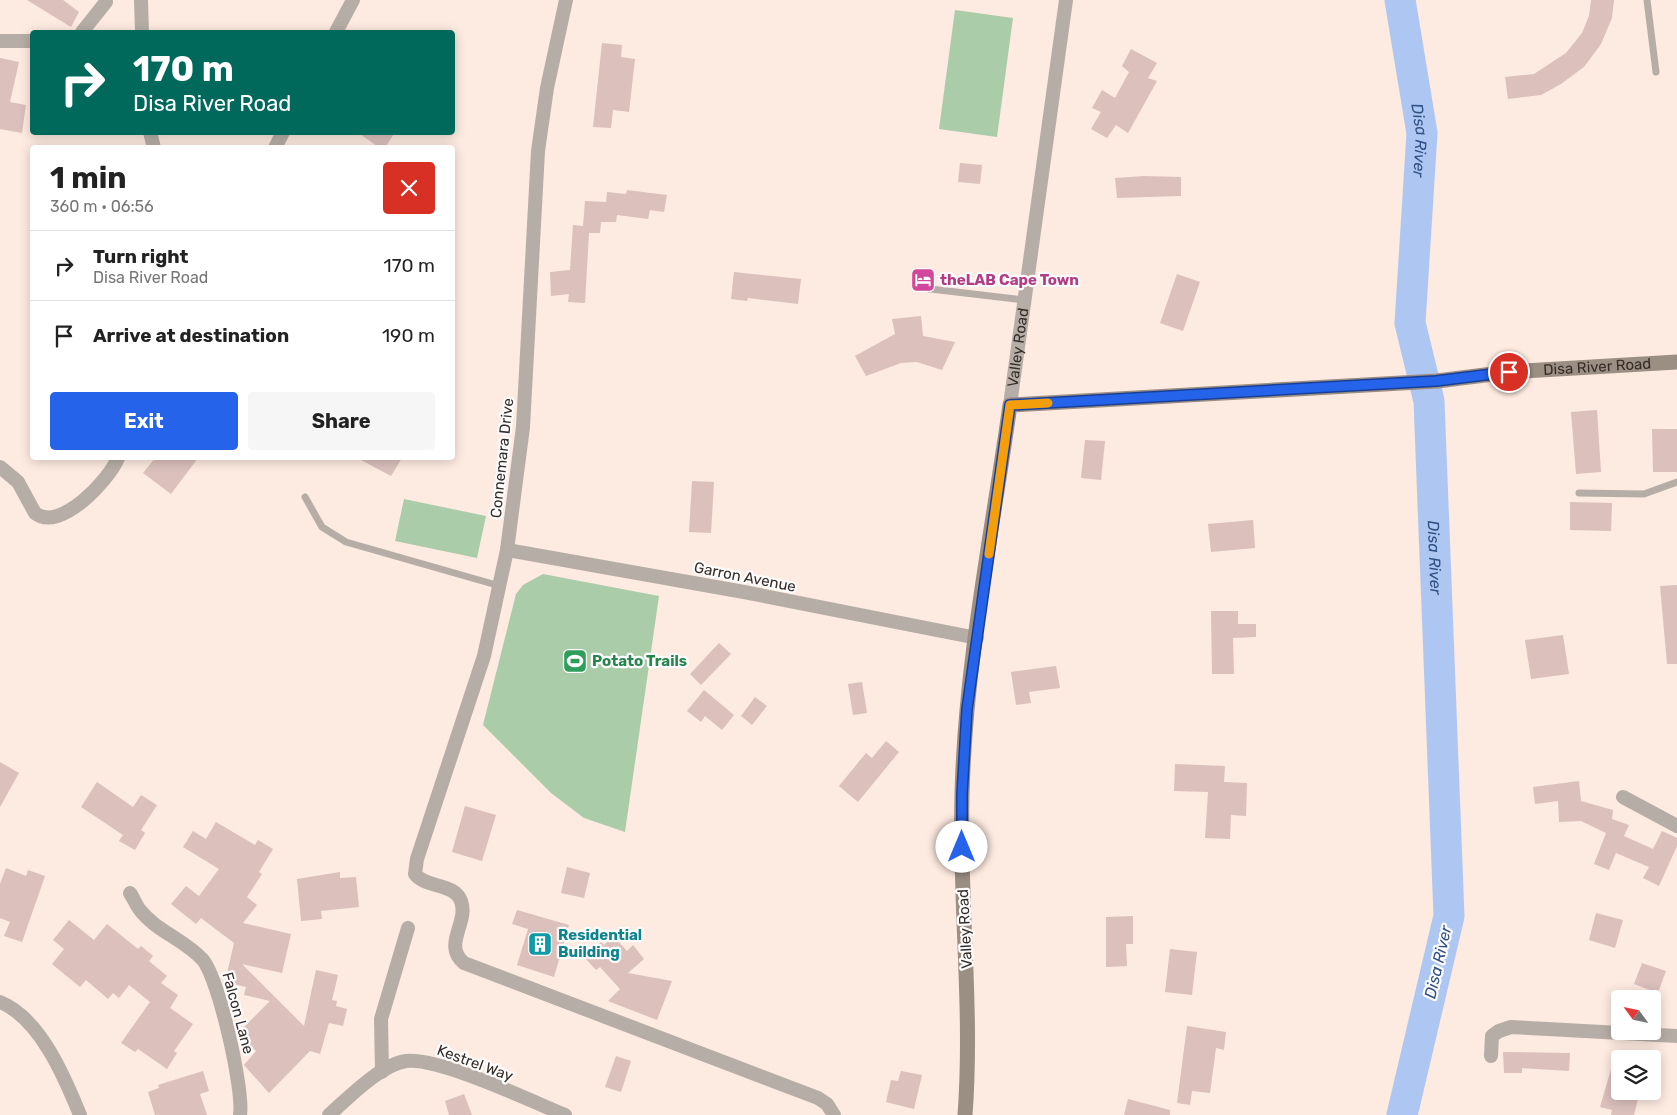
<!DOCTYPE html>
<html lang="en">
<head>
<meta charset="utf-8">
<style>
  body { margin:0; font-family:Rubik,sans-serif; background:#f6f6f6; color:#222; height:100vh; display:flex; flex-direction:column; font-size:19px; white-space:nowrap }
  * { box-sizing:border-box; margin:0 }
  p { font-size:16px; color:#767676 }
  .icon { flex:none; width:28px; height:28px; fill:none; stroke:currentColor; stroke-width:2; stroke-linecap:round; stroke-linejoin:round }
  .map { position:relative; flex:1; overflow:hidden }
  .drawer { position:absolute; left:30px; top:145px; width:425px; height:315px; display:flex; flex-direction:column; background:#fff; border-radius:5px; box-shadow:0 2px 12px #0003 }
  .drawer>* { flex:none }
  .banner { position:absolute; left:30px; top:30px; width:425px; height:105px; border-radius:5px; box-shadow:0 2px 12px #0003; background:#00695c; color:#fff; overflow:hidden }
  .needle { width:32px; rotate:303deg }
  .controls { position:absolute; left:1611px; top:990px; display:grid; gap:10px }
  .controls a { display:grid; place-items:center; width:50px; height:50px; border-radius:5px; background:#fff; box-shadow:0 2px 12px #0003; font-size:25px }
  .pin { position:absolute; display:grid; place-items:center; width:42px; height:42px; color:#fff; margin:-21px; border:2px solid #fff; border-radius:50%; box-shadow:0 1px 5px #0007 }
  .me { position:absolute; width:55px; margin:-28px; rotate:0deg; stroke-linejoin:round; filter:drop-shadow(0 0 4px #0008) }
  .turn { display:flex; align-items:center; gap:18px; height:105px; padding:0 20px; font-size:22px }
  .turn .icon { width:65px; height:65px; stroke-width:2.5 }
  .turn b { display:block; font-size:35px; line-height:42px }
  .round { display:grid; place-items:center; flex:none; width:52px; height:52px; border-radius:5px; background:#f6f6f6 }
  .head { display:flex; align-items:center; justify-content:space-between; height:85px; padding:0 20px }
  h1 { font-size:30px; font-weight:700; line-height:38px }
  .button { display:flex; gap:10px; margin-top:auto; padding:10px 20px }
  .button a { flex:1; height:58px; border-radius:5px; background:#2563eb; color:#fff; font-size:20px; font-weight:700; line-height:58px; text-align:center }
  .button a+a { background:#f6f6f6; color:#222 }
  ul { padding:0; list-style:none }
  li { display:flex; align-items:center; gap:15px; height:70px; padding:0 20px; border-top:1px solid #e0e0e0 }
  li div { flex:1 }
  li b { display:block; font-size:19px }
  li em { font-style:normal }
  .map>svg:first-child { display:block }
  .green { fill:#abcca9 }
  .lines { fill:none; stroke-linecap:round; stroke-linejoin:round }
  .river { stroke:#aec7f2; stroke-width:31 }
  .building { fill:#dbc0bc }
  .lane { stroke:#b6aea6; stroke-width:7 }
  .street { stroke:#b6aea6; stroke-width:14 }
  .secondary { stroke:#9b8e83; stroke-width:15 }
  .route-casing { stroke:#184099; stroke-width:12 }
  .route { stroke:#2563eb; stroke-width:9 }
  .slow { stroke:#f59e0b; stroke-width:9 }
  .labels { text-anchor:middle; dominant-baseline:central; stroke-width:4.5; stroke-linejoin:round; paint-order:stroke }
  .hotel-label { font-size:15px; font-weight:bold; fill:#b23c85; stroke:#fcfcfc; text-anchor:start }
  .street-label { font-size:15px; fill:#352c27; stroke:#fcfcfc }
  .leisure-label { font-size:15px; font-weight:bold; fill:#27864d; stroke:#fcfcfc; text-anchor:start }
  .culture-label { font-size:15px; font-weight:bold; fill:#0d838f; stroke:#fcfcfc; text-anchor:start }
  .water-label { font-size:16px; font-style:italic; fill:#315085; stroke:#fcfcfc }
</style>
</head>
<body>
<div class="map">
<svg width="1677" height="1115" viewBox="0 0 1677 1115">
  <rect width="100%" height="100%" fill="#fdeae0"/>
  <!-- green -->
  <g class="green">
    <polygon points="955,10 1013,18 997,137 939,129"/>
    <polygon points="404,499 486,516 477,558 395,541"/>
    <polygon points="543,574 659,596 625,832 584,818 551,793 483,725 516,594 523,585"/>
  </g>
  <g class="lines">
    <!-- river -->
    <path class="river" id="s1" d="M1400 0 1422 133 1410 323 1429 401 1449 916 1402 1115"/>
  </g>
  <!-- building -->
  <g class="building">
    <polygon points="27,0 63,0 79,12 71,27"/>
    <polygon points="1591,0 1614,0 1612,18 1601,44 1584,67 1561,84 1541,95 1508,99 1505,77 1534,74 1566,53 1582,33 1589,16"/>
    <polygon points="602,43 622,45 621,57 635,59 629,112 613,110 611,128 593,127"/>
    <polygon points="1131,49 1157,63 1148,78 1157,81 1128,133 1116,125 1107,138 1091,129 1101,112 1092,108 1102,90 1115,98 1129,72 1122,66"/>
    <polygon points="0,58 19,62 10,102 26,105 22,133 0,129"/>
    <polygon points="357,132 395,132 385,148 380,148"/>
    <polygon points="960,163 982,165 980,184 958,182"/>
    <polygon points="1144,176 1181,177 1181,196 1117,198 1115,178"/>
    <polygon points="627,190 667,195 664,212 650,210 648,219 617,215 616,222 601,222 600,233 589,233 585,303 568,302 569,294 551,296 550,272 570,270 573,225 583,226 585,201 606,202 607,192 626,194"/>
    <polygon points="734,272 801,279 798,304 748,298 747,301 731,299"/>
    <polygon points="1177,274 1200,282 1183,331 1160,323"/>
    <polygon points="921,316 923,336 955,342 942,370 917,362 901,363 866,376 855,356 895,334 892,319"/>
    <polygon points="1597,410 1601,472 1576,474 1571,412"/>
    <polygon points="1652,429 1677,429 1677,472 1653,472"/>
    <polygon points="1085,440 1105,441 1101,480 1081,478"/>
    <polygon points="155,458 198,458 171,494 143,473"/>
    <polygon points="357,458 402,458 391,476"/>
    <polygon points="692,481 714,482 711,533 689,532"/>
    <polygon points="1570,502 1612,503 1611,531 1570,530"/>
    <polygon points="1253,520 1255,548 1211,552 1208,524"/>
    <polygon points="1677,585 1677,664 1667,664 1660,586"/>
    <polygon points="1211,611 1238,611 1238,624 1256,624 1256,637 1233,638 1234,674 1212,674"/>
    <polygon points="1563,635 1569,674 1531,679 1525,640"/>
    <polygon points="719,643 731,654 701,685 690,674"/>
    <polygon points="1056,666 1060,688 1029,692 1031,703 1016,705 1011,672"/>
    <polygon points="862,682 867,713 853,715 848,684"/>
    <polygon points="704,690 734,715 722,730 705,716 701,722 687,711"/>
    <polygon points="755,697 767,706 752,725 741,716"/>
    <polygon points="886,741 899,752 858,802 839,786 866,753 872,758"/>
    <polygon points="0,762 19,773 0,807"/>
    <polygon points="1175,764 1225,766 1224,782 1247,783 1246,816 1231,815 1230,839 1205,838 1208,792 1174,791"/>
    <polygon points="1579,781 1581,801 1613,810 1612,819 1629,825 1624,836 1653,849 1662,831 1677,838 1677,846 1659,886 1643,878 1649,867 1616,853 1609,870 1594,864 1606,833 1581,821 1559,822 1558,801 1535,804 1533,787"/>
    <polygon points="97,782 133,807 141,795 157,805 141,830 145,833 135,850 119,841 123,835 81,807"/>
    <polygon points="465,806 496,815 482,861 452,852"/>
    <polygon points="216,822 255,845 258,840 273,849 259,872 262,874 247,897 257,905 243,923 291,934 282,973 242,964 304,1026 316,970 338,975 332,1000 337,1001 336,1006 347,1009 343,1026 329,1023 320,1054 310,1051 269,1093 244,1065 256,1051 242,1037 246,1032 243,1028 270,1001 244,995 246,987 225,982 234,943 201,918 196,924 171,904 186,886 199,896 219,869 183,847 193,831 206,839"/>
    <polygon points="567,867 590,873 584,898 561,893"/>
    <polygon points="6,868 26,876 28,870 45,876 22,942 4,936 10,922 0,918 0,884"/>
    <polygon points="340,872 340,878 356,877 359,907 321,911 322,919 301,921 297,879"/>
    <polygon points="517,910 569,925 554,977 517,965 528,929 512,924"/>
    <polygon points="1596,913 1623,920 1615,948 1589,940"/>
    <polygon points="1133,916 1133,944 1126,944 1127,966 1106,967 1106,917"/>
    <polygon points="69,920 94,940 107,924 138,949 141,946 153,956 149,961 167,976 161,983 178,995 170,1008 193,1024 174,1051 177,1053 167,1069 138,1049 135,1052 121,1043 150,1002 129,985 119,998 113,993 108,999 86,980 80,987 52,964 64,949 53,940"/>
    <polygon points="613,936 627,951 633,945 644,959 628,973 672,981 657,1020 608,1001 620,989 600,967 596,970 584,957 601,942 604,945"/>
    <polygon points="1170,949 1197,952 1192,995 1165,992"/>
    <polygon points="1642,963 1666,971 1658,993 1634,984"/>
    <polygon points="1187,1026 1226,1032 1224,1050 1216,1048 1210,1093 1192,1091 1190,1105 1177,1103"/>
    <polygon points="1503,1052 1570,1053 1569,1071 1522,1068 1522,1073 1504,1073"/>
    <polygon points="1616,1052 1620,1052 1620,1091 1640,1091 1634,1115 1611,1115 1612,1110 1600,1107"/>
    <polygon points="616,1056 631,1061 621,1092 605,1087"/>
    <polygon points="203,1071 209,1091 200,1094 207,1115 155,1115 148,1092 159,1088 158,1085"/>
    <polygon points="901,1071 922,1075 914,1109 886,1102 891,1080 898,1081"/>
    <polygon points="464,1094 472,1115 449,1115 445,1101"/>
    <polygon points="1128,1099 1170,1110 1170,1115 1124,1115"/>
  </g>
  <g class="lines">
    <!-- lane -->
    <g class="lane">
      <polyline points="1647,0 1656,72"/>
      <polyline points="922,288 1024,300"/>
      <polyline points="1579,493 1644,494 1677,482"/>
      <polyline points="305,497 322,527 346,542 500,586"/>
    </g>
    <!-- street -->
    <g class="street">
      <polyline points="141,0 142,32"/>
      <path d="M566 0 547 88 538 151 523 427 507 550 484 656 417 859 415 874C425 888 455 883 461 901 469 923 442 945 464 963L818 1098 827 1104 834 1115"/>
      <polyline points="82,32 106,2"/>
      <polyline points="336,32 353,0"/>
      <polyline points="0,41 32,41"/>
      <polyline points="150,132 154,148"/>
      <polyline points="275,148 283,132"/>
      <path id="s2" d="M1010 405 1066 0"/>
      <path d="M0 467 18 482 35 513C60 533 109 480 118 458"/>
      <polyline points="507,550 744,592 977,638"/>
      <polyline points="1623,797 1677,826"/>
      <path d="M130 893C134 899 136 905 140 910 156 931 185 940 203 960 219 980 244 1090 240 1115"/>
      <path d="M0 1002C40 1018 65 1078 80 1115"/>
      <polyline points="1491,1056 1492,1036 1499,1031 1511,1027 1677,1036"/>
      <polyline points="382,1072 381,1019 408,928"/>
      <path d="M329 1115C348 1098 380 1065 406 1061 439 1057 531 1101 565 1115"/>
    </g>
    <!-- secondary -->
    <path class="secondary" id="s3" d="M965 1115C973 1008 959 902 962 795 965 664 992 534 1010 405L1437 381 1509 372 1677 362"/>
  </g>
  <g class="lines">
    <defs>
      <polyline id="route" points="962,847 962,794 967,709 1010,405 1436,381 1509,372"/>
    </defs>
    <!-- route casing -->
    <use href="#route" class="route-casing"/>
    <!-- route -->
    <use href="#route" class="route"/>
    <!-- slow -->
    <polyline class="slow" points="989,554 1010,405 1048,403"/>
  </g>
  <!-- icons -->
  <defs>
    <symbol id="hotel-square" viewBox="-11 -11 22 22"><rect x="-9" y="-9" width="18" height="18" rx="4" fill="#d1479c" stroke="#fcfcfc"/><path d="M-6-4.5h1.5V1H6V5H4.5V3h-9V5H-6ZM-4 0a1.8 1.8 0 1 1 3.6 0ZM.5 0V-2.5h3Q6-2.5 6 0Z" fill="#fff"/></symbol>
    <symbol id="stadium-square" viewBox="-11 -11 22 22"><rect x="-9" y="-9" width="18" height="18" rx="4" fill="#2e9e5b" stroke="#fcfcfc"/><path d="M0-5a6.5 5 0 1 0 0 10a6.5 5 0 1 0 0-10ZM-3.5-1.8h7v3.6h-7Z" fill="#fff"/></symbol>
    <symbol id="building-square" viewBox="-11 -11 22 22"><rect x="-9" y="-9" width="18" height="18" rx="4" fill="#0f9aa8" stroke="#fcfcfc"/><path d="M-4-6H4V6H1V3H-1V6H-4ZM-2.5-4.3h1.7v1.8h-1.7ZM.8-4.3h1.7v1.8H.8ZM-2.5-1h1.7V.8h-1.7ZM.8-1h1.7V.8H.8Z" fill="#fff"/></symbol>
  </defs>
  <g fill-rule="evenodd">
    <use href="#hotel-square" x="909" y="266" width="28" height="28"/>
    <use href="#stadium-square" x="561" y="647" width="28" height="28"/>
    <use href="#building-square" x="526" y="930" width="28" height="28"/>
  </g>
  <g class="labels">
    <!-- hotel labels -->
    <g class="hotel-label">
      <text x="940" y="280">theLAB Cape Town</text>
    </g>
    <!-- street labels -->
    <g class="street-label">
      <text stroke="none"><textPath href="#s2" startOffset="58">Valley Road</textPath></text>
      <text stroke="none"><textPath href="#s3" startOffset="1302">Disa River Road</textPath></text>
      <text transform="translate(502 458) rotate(-84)">Connemara Drive</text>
      <text transform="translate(745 577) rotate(11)">Garron Avenue</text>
      <text transform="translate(965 929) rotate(-93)">Valley Road</text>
      <text transform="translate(238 1013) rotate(75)">Falcon Lane</text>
      <text transform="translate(475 1063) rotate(20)">Kestrel Way</text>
    </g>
    <!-- leisure labels -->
    <g class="leisure-label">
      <text x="592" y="661">Potato Trails</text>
    </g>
    <!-- culture labels -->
    <g class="culture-label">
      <text x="558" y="935">Residential<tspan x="558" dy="17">Building</tspan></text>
    </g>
    <!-- water labels -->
    <g class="water-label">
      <text stroke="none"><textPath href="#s1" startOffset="142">Disa River</textPath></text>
      <text stroke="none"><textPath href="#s1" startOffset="562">Disa River</textPath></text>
      <text transform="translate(1438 962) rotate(-77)">Disa River</text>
    </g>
  </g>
</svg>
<div class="controls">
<a><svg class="needle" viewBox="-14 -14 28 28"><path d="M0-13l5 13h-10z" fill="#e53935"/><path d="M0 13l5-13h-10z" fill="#767676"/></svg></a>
<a><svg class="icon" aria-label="layers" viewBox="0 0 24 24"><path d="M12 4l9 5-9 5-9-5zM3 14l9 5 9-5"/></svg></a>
</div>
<div class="pin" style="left:1509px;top:372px;background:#d93025"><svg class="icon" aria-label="arrive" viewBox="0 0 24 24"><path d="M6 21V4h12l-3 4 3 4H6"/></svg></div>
<svg class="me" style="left:962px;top:847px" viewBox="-20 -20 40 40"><circle r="19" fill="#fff"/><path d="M0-13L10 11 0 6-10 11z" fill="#2563eb"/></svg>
<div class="banner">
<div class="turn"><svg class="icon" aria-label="right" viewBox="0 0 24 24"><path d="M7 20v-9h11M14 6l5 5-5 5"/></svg><div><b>170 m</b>Disa River Road</div></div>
</div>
<section class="drawer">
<div class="head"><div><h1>1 min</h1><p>360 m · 06:56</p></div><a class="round" style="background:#d93025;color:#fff"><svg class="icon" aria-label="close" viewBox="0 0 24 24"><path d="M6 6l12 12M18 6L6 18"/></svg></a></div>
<ul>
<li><svg class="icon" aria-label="right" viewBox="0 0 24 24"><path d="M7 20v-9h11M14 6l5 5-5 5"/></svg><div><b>Turn right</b><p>Disa River Road</p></div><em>170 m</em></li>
<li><svg class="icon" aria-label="arrive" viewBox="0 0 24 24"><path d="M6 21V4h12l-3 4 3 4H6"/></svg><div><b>Arrive at destination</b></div><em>190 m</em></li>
</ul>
<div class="button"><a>Exit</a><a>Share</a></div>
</section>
</div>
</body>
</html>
